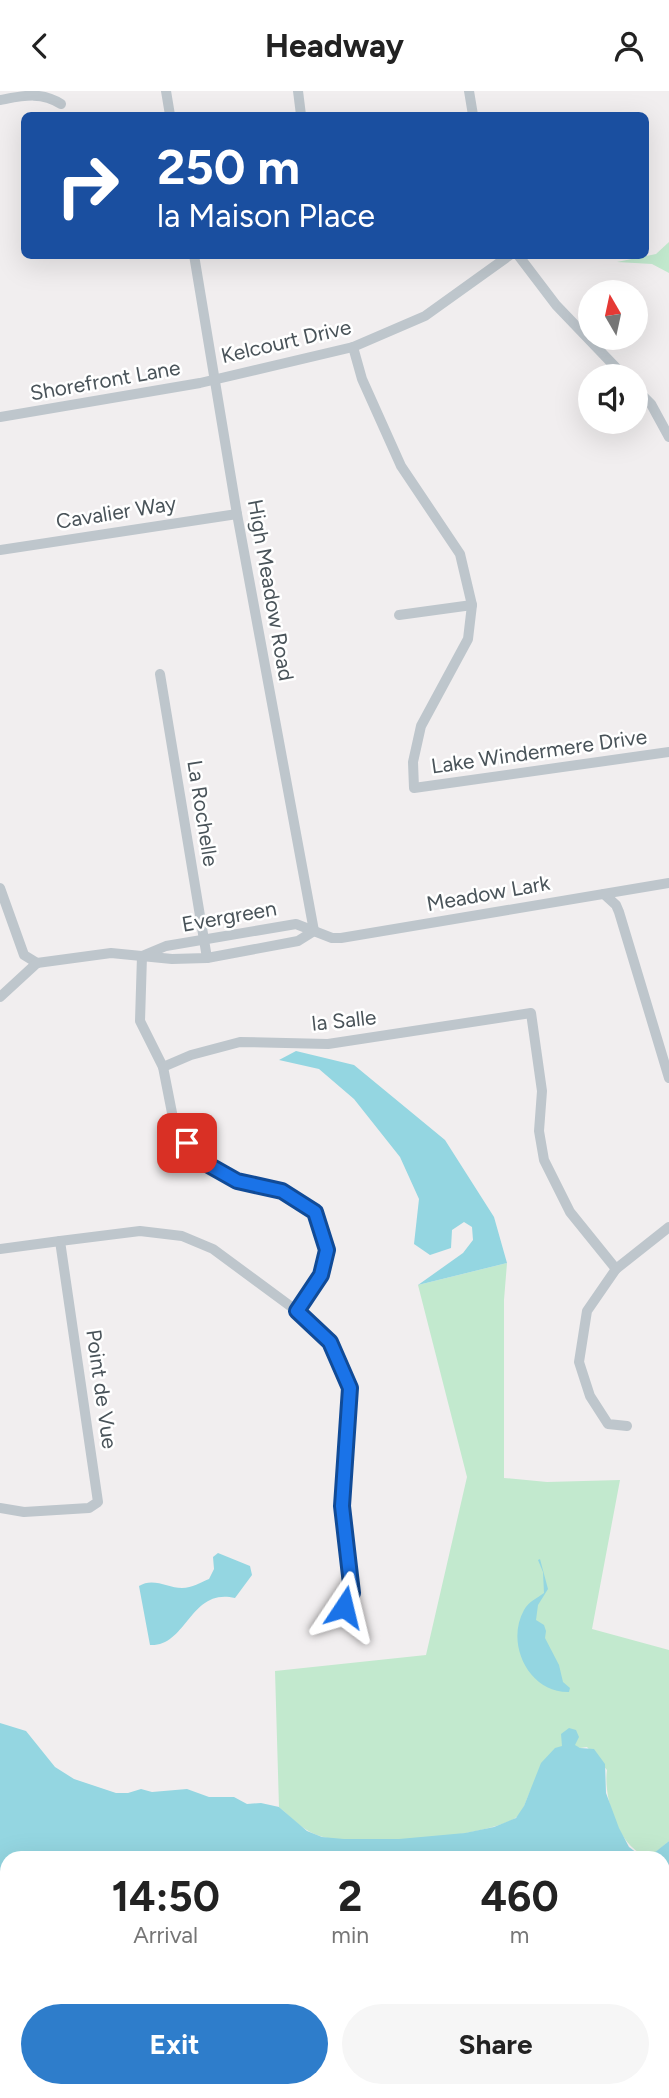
<!DOCTYPE html>
<html lang="en">
<head>
<meta charset="utf-8">
<style>
  body { margin:0; font-family:Figtree,sans-serif; background:#f6f6f6; color:#222; height:100vh; display:flex; flex-direction:column; font-size:26px; white-space:nowrap }
  * { box-sizing:border-box; margin:0 }
  p { font-size:23px; color:#767676 }
  .icon { flex:none; width:38px; height:38px; fill:none; stroke:currentColor; stroke-width:2; stroke-linecap:round; stroke-linejoin:round }
  .map { position:relative; flex:1; overflow:hidden }
  .side { position:absolute; left:0px; top:1760px; width:670px; height:247px; display:flex; flex-direction:column; background:#fff; border-radius:21px 21px 0 0; box-shadow:0 7px 28px #0002 }
  .side>* { flex:none }
  .hud { position:absolute; left:21px; top:21px; width:628px; height:147px; border-radius:10px; box-shadow:0 7px 28px #0002; background:#1a4fa0; color:#fff; overflow:hidden }
  .needle { width:46px; rotate:351deg }
  .buttons { position:absolute; left:578px; top:189px; display:grid; gap:14px }
  .buttons a { display:grid; place-items:center; width:70px; height:70px; border-radius:50%; background:#fff; box-shadow:0 7px 28px #0002; font-size:35px }
  .pin { position:absolute; display:grid; place-items:center; width:60px; height:60px; color:#fff; margin:-30px; border-radius:14px; box-shadow:0 4px 10px #0006 }
  .me { position:absolute; width:77px; margin:-38px; rotate:10deg; stroke-linejoin:round; filter:drop-shadow(0 0 5px #0008) }
  .turn { display:flex; align-items:center; gap:24px; height:147px; padding:0 21px; font-size:32px }
  .turn .icon { width:91px; height:91px; stroke-width:2.5 }
  .turn b { display:block; font-size:49px; line-height:60px }
  .eta { display:flex; justify-content:space-evenly; align-items:center; height:119px; text-align:center }
  .eta b { font-size:42px; font-weight:700; line-height:49px }
  .primary-button { display:flex; gap:14px; margin-top:auto; padding:14px 21px }
  .primary-button a { flex:1; height:80px; border-radius:42px; background:#2e7dcb; color:#fff; font-size:28px; font-weight:700; line-height:80px; text-align:center }
  .primary-button a+a { background:#f6f6f6; color:#222 }
  header { display:flex; justify-content:space-between; align-items:center; height:91px; padding:0 21px; background:#fff; font-size:32px; font-weight:700 }
  .map>svg:first-child { display:block }
  .green { fill:#c2e9ce }
  .water { fill:#94d6e1; fill-rule:evenodd }
  .lines { fill:none; stroke-linecap:round; stroke-linejoin:round }
  .minor { stroke:#bec6cc; stroke-width:10 }
  .route-casing { stroke:#114b97; stroke-width:18 }
  .route { stroke:#1a73e8; stroke-width:12 }
  .labels { text-anchor:middle; dominant-baseline:central; stroke-width:5; stroke-linejoin:round; paint-order:stroke }
  .street-label { font-size:21px; fill:#495359; stroke:#fff }
</style>
</head>
<body>
<header><svg class="icon" aria-label="back" viewBox="0 0 24 24"><path d="M15 5l-7 7 7 7"/></svg>Headway<svg class="icon" aria-label="person" viewBox="0 0 24 24"><circle cx="12" cy="8" r="4"/><path d="M4 21q1-7 8-7t8 7"/></svg></header>
<div class="map">
<svg width="669" height="2007" viewBox="0 0 669 2007">
  <rect width="100%" height="100%" fill="#f1eeef"/>
  <!-- green -->
  <g class="green">
    <polygon points="669,151 669,182 652,173 617,171 656,163"/>
    <path d="M507 1172 504 1209V1387L547 1391 620 1389 592 1538 669 1559V1750L650 1766C619 1760 603 1706 607 1679L587 1656 580 1657 564 1652C555 1670 541 1684 530 1701 525 1710 524 1722 514 1728 477 1747 364 1756 323 1746 304 1741 293 1728 279 1716L275 1580 426 1564 467 1386 418 1194Z"/>
  </g>
  <!-- water -->
  <g class="water">
    <polygon points="296,960 354,974 445,1049 494,1126 507,1172 418,1194 463,1162 473,1149 472,1136 464,1131 452,1139 451,1157 430,1164 414,1153 419,1108 400,1066 354,1008 319,978 279,969"/>
    <path d="M218 1462 250 1475 252 1484 235 1507C190 1496 187 1556 150 1554L139 1495C153 1486 168 1497 182 1497 192 1497 201 1491 209 1488L214 1478 213 1466Z"/>
    <path d="M540 1468 548 1498 538 1514 536 1529 544 1534 546 1540 545 1547 559 1574 563 1591 570 1597 569 1601C529 1602 505 1553 524 1519 529 1510 536 1508 544 1502L543 1481 538 1469Z"/>
    <path d="M0 1632 26 1640 55 1676 74 1688 116 1702H128L141 1698 152 1701 187 1698 209 1706H234L247 1713 261 1712 279 1716 307 1740 322 1746 344 1748H399L465 1742 494 1736 516 1727 524 1715 541 1672 555 1657 562 1655 561 1643 569 1637 576 1639 579 1646 575 1654 580 1657 594 1658 605 1673 606 1702 619 1737 629 1756 641 1765 649 1766 669 1750V2007H0ZM7 1768H663V2000H7Z"/>
  </g>
  <g class="lines">
    <!-- minor -->
    <g class="minor">
      <polyline points="166,0 170,24"/>
      <polyline points="298,0 301,24"/>
      <polyline points="469,0 473,24"/>
      <path d="M0 9C22 5 41 0 61 13"/>
      <polyline points="194,164 237,423 314,840"/>
      <polyline points="518,164 556,214 624,285"/>
      <polyline points="353,256 362,288 401,375 460,463 472,514 468,548 421,635 413,671 414,697 669,661"/>
      <polyline points="635,297 651,313 669,346"/>
      <polyline points="0,326 200,292 353,256 425,225 510,164"/>
      <polyline points="0,459 237,423"/>
      <polyline points="399,524 472,514"/>
      <polyline points="160,583 207,867"/>
      <polyline points="0,797 24,864 37,872"/>
      <polyline points="604,803 616,814 619,821 669,987"/>
      <polyline points="142,865 166,855 296,833 332,847 341,847 669,792"/>
      <polyline points="142,865 140,930 163,976 174,1032 198,1068 237,1090 282,1100 315,1121 327,1159 321,1184 297,1220"/>
      <polyline points="37,872 111,862 172,868 207,867 298,850 314,840"/>
      <polyline points="0,906 37,872"/>
      <polyline points="163,976 191,964 240,951 328,953 531,922 542,1000 539,1040 544,1069 570,1121 616,1178"/>
      <polyline points="60,1150 140,1140 182,1145 213,1158 297,1220 330,1251 350,1297 342,1415 352,1502 344,1516"/>
      <polyline points="0,1158 60,1150 98,1411 89,1417 24,1421 0,1417"/>
      <polyline points="627,1335 608,1333 590,1305 579,1271 587,1220 616,1178 669,1136"/>
    </g>
  </g>
  <g class="lines">
    <defs>
      <polyline id="route" points="187,1052 198,1068 237,1090 282,1100 315,1121 327,1159 321,1184 297,1220 330,1251 350,1297 342,1415 352,1502 344,1516"/>
    </defs>
    <!-- route casing -->
    <use href="#route" class="route-casing"/>
    <!-- route -->
    <use href="#route" class="route"/>
  </g>
  <g class="labels">
    <!-- street labels -->
    <g class="street-label">
      <text transform="translate(286 250) rotate(-13)">Kelcourt Drive</text>
      <text transform="translate(105 289) rotate(-10)">Shorefront Lane</text>
      <text transform="translate(116 421) rotate(-9)">Cavalier Way</text>
      <text transform="translate(271 499) rotate(80)">High Meadow Road</text>
      <text transform="translate(539 660) rotate(-8)">Lake Windermere Drive</text>
      <text transform="translate(203 722) rotate(81)">La Rochelle</text>
      <text transform="translate(488 802) rotate(-10)">Meadow Lark</text>
      <text transform="translate(229 825) rotate(-10)">Evergreen</text>
      <text transform="translate(344 929) rotate(-6)">la Salle</text>
      <text transform="translate(102 1298) rotate(82)">Point de Vue</text>
    </g>
  </g>
</svg>
<div class="buttons">
<a><svg class="needle" viewBox="-14 -14 28 28"><path d="M0-13l5 13h-10z" fill="#e53935"/><path d="M0 13l5-13h-10z" fill="#767676"/></svg></a>
<a><svg class="icon" aria-label="sound" viewBox="0 0 24 24"><path d="M4 9h4l5-4v14l-5-4H4zM17 9q2 3 0 6"/></svg></a>
</div>
<div class="pin" style="left:187px;top:1052px;background:#d93025"><svg class="icon" aria-label="arrive" viewBox="0 0 24 24"><path d="M6 21V4h12l-3 4 3 4H6"/></svg></div>
<svg class="me" style="left:344px;top:1516px" viewBox="-20 -20 40 40"><path d="M0-17L14 15 0 8-14 15z" fill="#1a73e8" stroke="#fff" stroke-width="4"/></svg>
<div class="hud">
<div class="turn"><svg class="icon" aria-label="right" viewBox="0 0 24 24"><path d="M7 20v-9h11M14 6l5 5-5 5"/></svg><div><b>250 m</b>la Maison Place</div></div>
</div>
<section class="side">
<div class="eta">
<div><b>14:50</b><p>Arrival</p></div>
<div><b>2</b><p>min</p></div>
<div><b>460</b><p>m</p></div>
</div>
<div class="primary-button"><a>Exit</a><a>Share</a></div>
</section>
</div>
</body>
</html>
